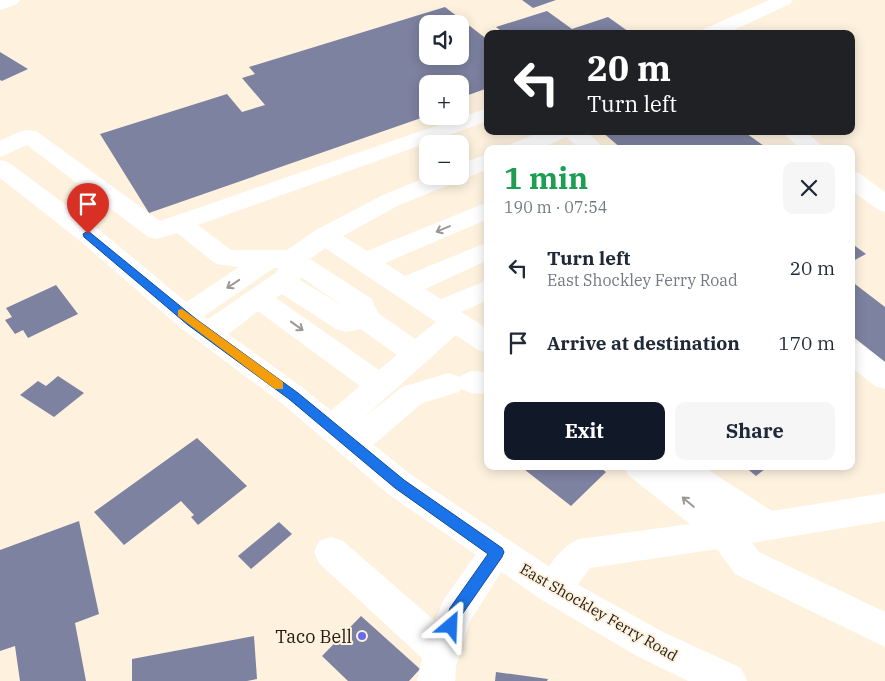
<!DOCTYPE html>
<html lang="en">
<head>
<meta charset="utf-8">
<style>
  body { margin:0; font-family:"IBM Plex Serif",serif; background:#f6f6f7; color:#1f2937; height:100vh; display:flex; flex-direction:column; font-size:19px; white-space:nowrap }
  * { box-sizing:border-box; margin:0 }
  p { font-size:16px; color:#747a83 }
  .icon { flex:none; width:28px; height:28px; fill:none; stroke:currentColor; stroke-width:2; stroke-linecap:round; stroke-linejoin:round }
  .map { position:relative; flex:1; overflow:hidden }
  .details { position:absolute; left:484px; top:145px; width:371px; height:325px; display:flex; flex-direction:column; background:#fff; border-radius:10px; box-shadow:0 2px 12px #0003 }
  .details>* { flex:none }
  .hud { position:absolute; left:484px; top:30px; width:371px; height:105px; border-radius:10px; box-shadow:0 2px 12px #0003; background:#202124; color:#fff; overflow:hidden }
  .fabs { position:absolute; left:419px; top:15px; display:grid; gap:10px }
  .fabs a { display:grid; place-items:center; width:50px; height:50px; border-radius:10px; background:#fff; box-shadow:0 2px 12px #0003; font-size:25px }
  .pin { position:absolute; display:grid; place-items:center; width:42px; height:42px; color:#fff; margin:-51px -21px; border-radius:50% 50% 50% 0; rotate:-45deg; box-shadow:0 0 5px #0007 }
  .pin .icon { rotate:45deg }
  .me { position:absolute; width:55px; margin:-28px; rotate:26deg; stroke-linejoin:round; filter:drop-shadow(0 0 4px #0008) }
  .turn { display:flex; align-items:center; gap:18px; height:105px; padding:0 20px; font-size:22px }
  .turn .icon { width:65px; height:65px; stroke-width:2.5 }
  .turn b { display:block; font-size:35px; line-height:42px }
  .round { display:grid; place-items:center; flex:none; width:52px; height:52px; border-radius:10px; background:#f6f6f7 }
  .head { display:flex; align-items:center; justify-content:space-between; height:85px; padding:0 20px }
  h1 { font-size:30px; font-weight:700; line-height:38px; color:#1e9e55 }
  .primary-button { display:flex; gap:10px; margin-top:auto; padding:10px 20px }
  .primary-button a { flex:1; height:58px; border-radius:10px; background:#111827; color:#fff; font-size:20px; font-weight:700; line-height:58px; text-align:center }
  .primary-button a+a { background:#f6f6f7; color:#1f2937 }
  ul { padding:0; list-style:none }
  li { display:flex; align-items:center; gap:15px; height:75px; padding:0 20px }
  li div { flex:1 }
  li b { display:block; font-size:19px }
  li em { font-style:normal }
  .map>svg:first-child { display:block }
  .building { fill:#7d82a0; fill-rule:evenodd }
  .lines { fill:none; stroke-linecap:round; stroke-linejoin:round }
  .minor { fill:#fff; fill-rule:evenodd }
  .highway { fill:#fff; fill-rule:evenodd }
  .oneway { stroke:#9c9893 }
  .route { fill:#1a73e8; stroke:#114b97 }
  .slow { fill:#f59e0b }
  .poi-dot { fill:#6a6ce6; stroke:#fef2df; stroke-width:2 }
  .labels { text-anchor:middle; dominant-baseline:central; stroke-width:4; stroke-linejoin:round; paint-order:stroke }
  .street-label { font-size:15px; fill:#221b0f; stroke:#fef2df }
  .near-poi-label { font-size:18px; fill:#221b0f; stroke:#fef2df; text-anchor:end }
</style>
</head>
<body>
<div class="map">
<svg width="885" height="681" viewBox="0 0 885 681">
  <rect width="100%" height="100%" fill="#fef2df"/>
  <!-- building -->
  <g class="building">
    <polygon points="522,0 556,0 533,8"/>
    <path d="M445 7 488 40V88L460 98V84H428V109L419 112 424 117 149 213 100 134 227 94 242 112 265 105 242 78 255 74 249 67ZM428 24H460V56H428Z"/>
    <polygon points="547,11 572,29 608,17 632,34 505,34 496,27"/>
    <polygon points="0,52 28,69 2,81 0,80"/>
    <polygon points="601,131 743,131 768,149 622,149"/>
    <polygon points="851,243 866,254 851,262"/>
    <polygon points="851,281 885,307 885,362 851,335"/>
    <polygon points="56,285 78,314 28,338 23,330 15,334 5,320 12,317 6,308"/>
    <polygon points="58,376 84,393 54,417 20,395 38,381 46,386"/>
    <polygon points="197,438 247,486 198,525 191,517 194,515 181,501 124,545 94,512"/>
    <polygon points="520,466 598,466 606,472 571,506"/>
    <polygon points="744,466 769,466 756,476"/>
    <polygon points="79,521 99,614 75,623 86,681 20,681 15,646 0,651 0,550"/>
    <polygon points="279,522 292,534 251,569 238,556"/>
    <polygon points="361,616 420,669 409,681 348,681 322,656"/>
    <polygon points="254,636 257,679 247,681 132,681 132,659"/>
    <polygon points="496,672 548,679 547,681 495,681"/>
  </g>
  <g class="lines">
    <!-- minor -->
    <g class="minor">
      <polygon points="0,0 20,0 17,4 0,10"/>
      <polygon points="769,0 793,0 790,4 725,34 700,34 702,30"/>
      <path d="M488 108V121L198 225 231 250H287L316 230 381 196 429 176H460V164L488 154V169L397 206 343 236 367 251 488 202V219L385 263 405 276 488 242V260L425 289 441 299 488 280V300L461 312 488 329V353L478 350 456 335 361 420 402 387 449 373 459 377 471 371 488 372V394L471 393 461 389 459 392 422 403 363 454 352 458 341 454 337 445 341 437 332 440 321 437 317 428 321 419 360 386 258 311C241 323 220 347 198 340L194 333 198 326 277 272 278 268H274L194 323 185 326 176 323 172 316 176 309 239 267 216 264 177 233 157 239 148 237 27 145 0 157V141C12 136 22 128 36 131L160 221ZM325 248 436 322 415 339 378 313 372 299 310 259ZM301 277 350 311H351L300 280ZM282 294 336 329 346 332 361 329 397 355 379 370 276 298Z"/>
      <polygon points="543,131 586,131 605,149 580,149 566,137 539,149 508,149 511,144"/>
      <polygon points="781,131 806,131 825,149 800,149"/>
      <polygon points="851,171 859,173 885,192 885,212 877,209 851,190"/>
      <polygon points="851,341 861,344 885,362 885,389 875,386 851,367"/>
      <path d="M624 466H702L772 511 885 493V521L752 543 759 552 885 612V647L735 574 717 549 590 568 566 600 554 605 542 600 537 589C545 570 560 546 580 539L690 524 628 475Z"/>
      <polygon points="331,537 343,541 435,621 443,601 485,541 497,537 509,541 514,552 470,621 456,666 455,681 417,681 422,658 319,563 314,552 319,541"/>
    </g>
    <!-- highway -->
    <polygon class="highway" points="0,160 8,162 97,228 202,315 303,388 410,474 566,578 661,631 741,668 747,681 688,681 635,655 542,600 388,494 283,404 182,329 79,240 0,178"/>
  </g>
  <!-- one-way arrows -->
  <defs><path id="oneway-shaft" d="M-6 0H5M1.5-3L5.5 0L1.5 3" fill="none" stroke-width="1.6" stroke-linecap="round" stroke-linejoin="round" transform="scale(1.25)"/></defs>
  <g class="oneway">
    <use href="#oneway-shaft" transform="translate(443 229) rotate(157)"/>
    <use href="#oneway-shaft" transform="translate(233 284) rotate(146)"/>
    <use href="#oneway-shaft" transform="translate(297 326) rotate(36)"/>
    <use href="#oneway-shaft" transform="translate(688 502) rotate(-140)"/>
  </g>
  <!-- route -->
  <polygon class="route" points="88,231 196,319 298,393 404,480 502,548 504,552 502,557 461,616 456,631 451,633 446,631 444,626 450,608 488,554 395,488 289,399 188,325 84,237 83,234"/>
  <!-- slow -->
  <polygon class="slow" points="182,309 283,382 283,389 275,389 178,316 178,310"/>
  <!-- markers -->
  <circle class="poi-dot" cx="362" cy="636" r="5"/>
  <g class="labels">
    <!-- street labels -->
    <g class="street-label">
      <text transform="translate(599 612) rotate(30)">East Shockley Ferry Road</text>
    </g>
    <!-- near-poi labels -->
    <g class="near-poi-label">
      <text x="352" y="636">Taco Bell</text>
    </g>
  </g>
</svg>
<div class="fabs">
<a><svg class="icon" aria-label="sound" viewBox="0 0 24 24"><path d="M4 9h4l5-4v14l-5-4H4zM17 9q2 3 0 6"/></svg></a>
<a>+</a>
<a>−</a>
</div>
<div class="pin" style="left:88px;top:234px;background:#d93025"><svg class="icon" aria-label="arrive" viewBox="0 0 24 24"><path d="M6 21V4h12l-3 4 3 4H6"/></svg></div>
<svg class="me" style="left:451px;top:626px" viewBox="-20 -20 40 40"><path d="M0-17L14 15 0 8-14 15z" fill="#1a73e8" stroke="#fff" stroke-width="4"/></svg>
<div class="hud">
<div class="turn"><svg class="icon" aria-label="left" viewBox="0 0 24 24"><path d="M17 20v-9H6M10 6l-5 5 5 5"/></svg><div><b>20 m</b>Turn left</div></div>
</div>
<section class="details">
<div class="head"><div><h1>1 min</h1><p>190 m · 07:54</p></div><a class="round"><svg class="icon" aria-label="close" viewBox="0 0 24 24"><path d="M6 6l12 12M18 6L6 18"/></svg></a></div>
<ul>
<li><svg class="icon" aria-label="left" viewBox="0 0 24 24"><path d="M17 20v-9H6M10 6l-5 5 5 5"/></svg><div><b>Turn left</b><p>East Shockley Ferry Road</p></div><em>20 m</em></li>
<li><svg class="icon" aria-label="arrive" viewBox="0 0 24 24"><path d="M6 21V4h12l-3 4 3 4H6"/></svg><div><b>Arrive at destination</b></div><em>170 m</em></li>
</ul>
<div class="primary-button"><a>Exit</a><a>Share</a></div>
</section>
</div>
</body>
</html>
